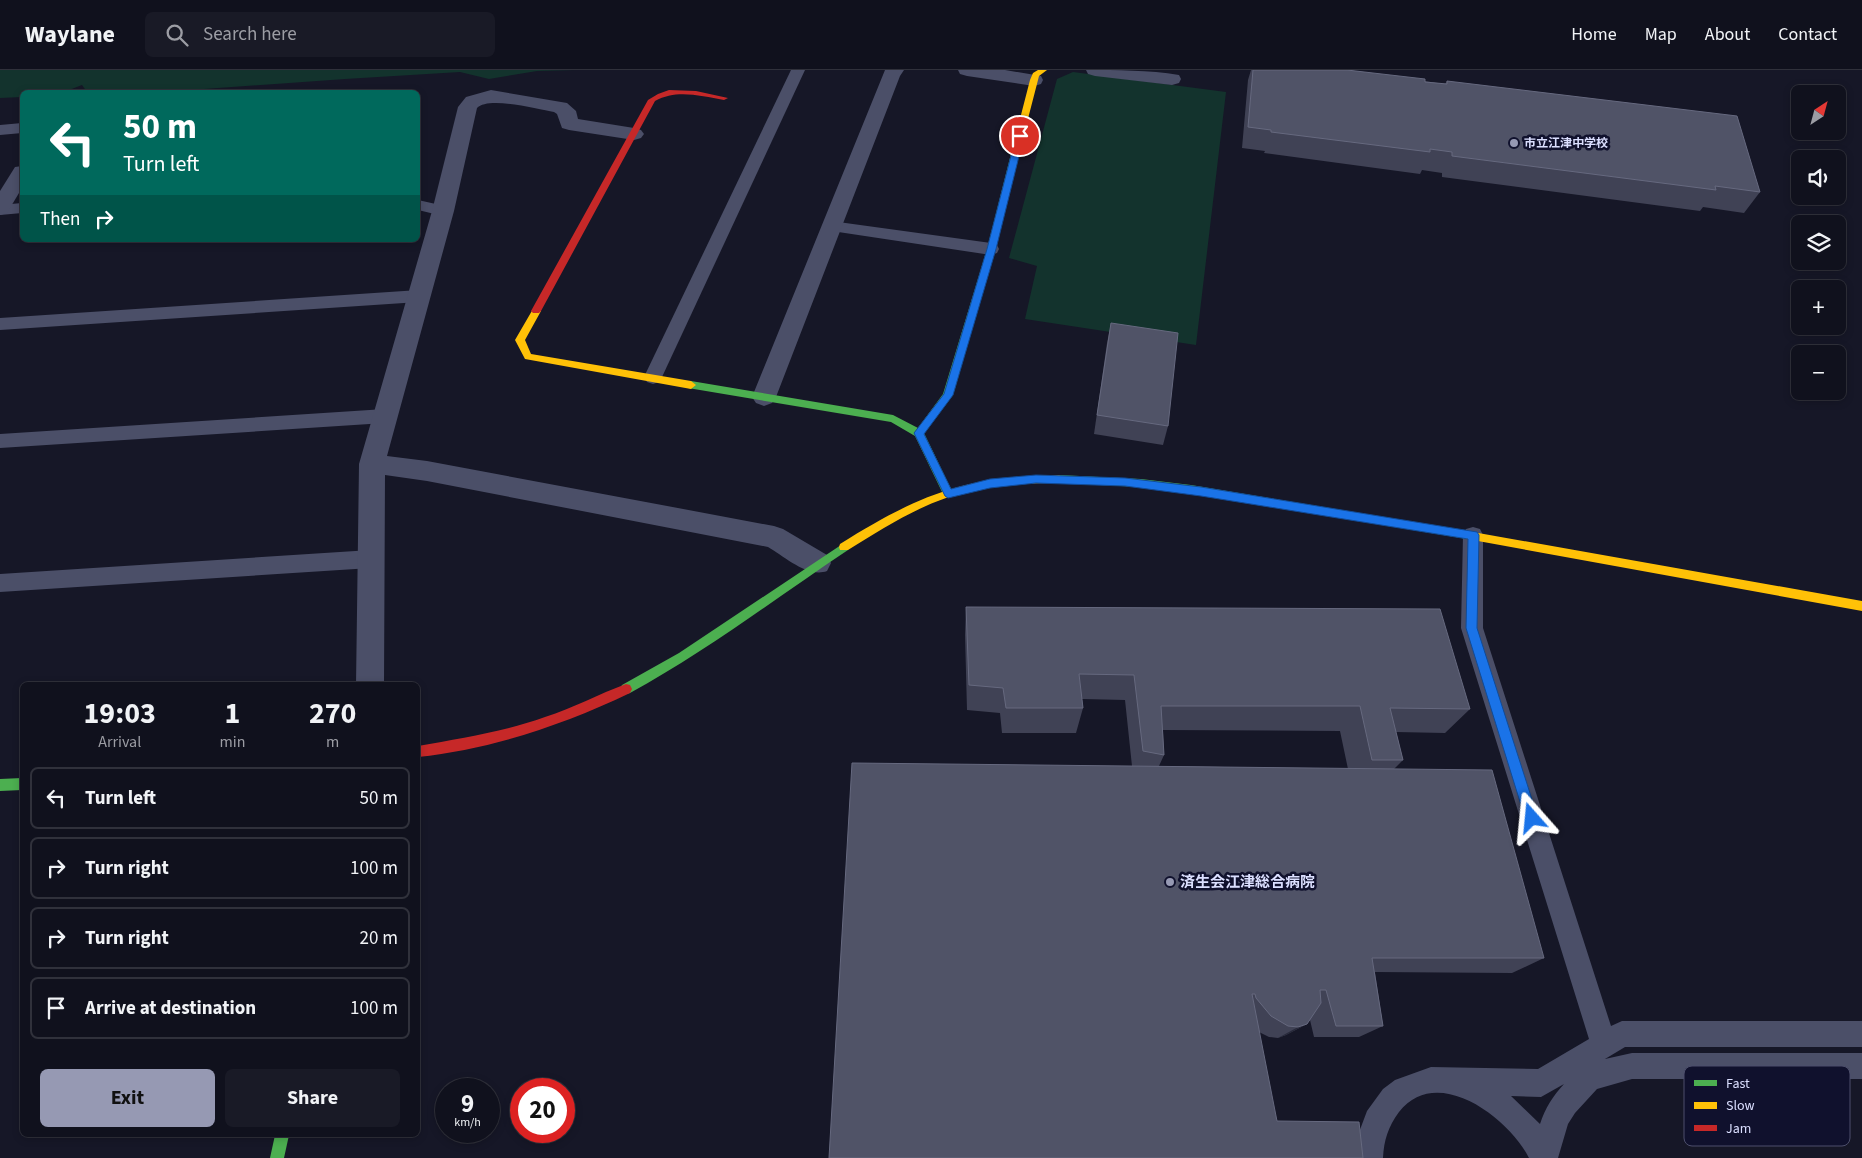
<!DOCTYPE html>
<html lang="en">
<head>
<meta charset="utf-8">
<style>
  body { margin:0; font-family:"Source Sans 3","Noto Sans JP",sans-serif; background:#191a26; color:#f1f3f6; height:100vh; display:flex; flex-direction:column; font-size:19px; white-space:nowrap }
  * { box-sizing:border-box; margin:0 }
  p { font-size:16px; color:#9c9da4 }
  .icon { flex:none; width:28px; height:28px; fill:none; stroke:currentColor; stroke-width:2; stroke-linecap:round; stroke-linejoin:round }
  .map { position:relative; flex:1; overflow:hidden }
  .details { position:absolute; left:20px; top:612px; width:400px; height:455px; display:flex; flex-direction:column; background:#10111d; border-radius:8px; box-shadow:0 2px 8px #0003,0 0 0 1px #30313b }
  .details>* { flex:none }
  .banner { position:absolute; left:20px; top:20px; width:400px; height:152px; border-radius:8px; box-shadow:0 2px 8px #0003,0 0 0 1px #30313b; background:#00695c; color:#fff; overflow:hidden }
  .needle { width:32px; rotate:36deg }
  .tools { position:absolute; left:1791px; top:15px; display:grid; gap:10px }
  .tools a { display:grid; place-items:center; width:55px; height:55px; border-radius:8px; background:#10111d; box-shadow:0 2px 8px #0003,0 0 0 1px #30313b; font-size:25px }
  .speed { position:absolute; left:435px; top:1008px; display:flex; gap:10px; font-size:25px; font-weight:700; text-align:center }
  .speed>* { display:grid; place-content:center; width:65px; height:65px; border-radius:50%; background:#10111d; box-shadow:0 2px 8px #0003,0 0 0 1px #30313b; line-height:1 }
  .speed small { font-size:12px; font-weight:400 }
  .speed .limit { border:8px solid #d22; background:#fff; color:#111 }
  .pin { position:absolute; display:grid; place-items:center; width:42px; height:42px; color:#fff; margin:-21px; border:2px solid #fff; border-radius:50%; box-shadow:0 1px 5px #0007 }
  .me { position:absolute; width:55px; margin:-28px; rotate:342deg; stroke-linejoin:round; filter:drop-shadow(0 0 4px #0008) }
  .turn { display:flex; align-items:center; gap:18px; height:105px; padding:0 20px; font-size:22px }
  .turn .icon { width:65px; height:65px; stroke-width:2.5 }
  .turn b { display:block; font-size:35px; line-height:42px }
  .then { display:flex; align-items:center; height:48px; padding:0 20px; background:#0003; gap:10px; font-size:19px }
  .eta { display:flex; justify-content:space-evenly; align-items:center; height:85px; text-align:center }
  .eta b { font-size:30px; font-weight:700; line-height:35px }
  .primary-button { display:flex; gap:10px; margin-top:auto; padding:10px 20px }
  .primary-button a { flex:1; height:58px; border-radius:8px; background:#9699b3; color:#111; font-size:20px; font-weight:700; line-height:58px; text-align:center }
  .primary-button a+a { background:#191a26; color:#f1f3f6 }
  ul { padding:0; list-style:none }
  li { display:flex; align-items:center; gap:15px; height:62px; margin:0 10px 8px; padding:0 10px; border:2px solid #30313b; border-radius:8px }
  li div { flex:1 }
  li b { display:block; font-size:19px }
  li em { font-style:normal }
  header { display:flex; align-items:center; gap:30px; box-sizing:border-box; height:70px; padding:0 25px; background:#10111d; border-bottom:1px solid #30313b }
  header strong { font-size:24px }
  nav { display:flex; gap:28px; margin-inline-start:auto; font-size:18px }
  .search { width:350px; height:45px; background:#191a26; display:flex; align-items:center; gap:12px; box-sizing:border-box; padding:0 18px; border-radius:8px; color:#9c9da4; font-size:19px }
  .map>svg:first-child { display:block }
  .green { fill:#13332d }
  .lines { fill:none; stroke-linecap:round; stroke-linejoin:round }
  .lane { fill:#4b4f68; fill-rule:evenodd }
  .street { fill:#4b4f68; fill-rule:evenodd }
  .fast { fill:#4caf50; fill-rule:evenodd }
  .slow { fill:#ffc107; fill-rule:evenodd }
  .jam { fill:#c62828; fill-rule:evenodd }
  .wall { fill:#404255; fill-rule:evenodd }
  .shaded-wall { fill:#282a3b }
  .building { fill:#505367; stroke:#66697f }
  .route { fill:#1a73e8; stroke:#114b97 }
  .poi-dot { fill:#9699b3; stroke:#10112d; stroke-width:2 }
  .labels { text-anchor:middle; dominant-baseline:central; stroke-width:5; stroke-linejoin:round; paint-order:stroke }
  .far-poi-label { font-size:12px; font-weight:bold; fill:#dbdfff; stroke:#10112d; text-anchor:start }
  .poi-label { font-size:15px; font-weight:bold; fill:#dbdfff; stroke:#10112d; text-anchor:start }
  .key { fill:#10112d; stroke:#4d4f6c; stroke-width:1 }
  .key-label { font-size:14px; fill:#dbdfff }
</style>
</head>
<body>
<header>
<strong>Waylane</strong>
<div class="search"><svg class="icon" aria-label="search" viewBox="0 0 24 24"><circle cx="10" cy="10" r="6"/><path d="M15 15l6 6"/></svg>Search here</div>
<nav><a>Home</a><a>Map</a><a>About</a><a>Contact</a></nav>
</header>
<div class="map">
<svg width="1862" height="1088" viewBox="0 0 1862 1088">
  <rect width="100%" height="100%" fill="#161727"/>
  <!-- green -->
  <g class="green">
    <polygon points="0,0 575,0 537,1 489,9 460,2 345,9 163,22 87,22 82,15 64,22 22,22 22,27 0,28"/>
    <polygon points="1073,2 1226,22 1196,275 1025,249 1037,196 1009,188 1057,9"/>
  </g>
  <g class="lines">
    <!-- lane -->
    <g class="lane">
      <polygon points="791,0 805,0 662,307 659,312 653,314 647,312 644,307"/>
      <polygon points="22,53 22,63 0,65 0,55"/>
      <polygon points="418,130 449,137 451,141 449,145 443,146 418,140"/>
      <polygon points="22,133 22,143 0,145 0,135"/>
      <polygon points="831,151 991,173 997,175 999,179 997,183 991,185 825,160 823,156 825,152"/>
      <polygon points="419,220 425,222 428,226 425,230 419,232 0,260 0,248"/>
      <polygon points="385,339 392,341 394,346 392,351 385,353 0,378 0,364"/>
      <path d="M1473 457 1480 459 1483 465V558L1611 956 1622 951H1862V977H1625L1605 989 1632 983H1862V1009H1632L1597 1019 1575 1043 1568 1054 1558 1088H1529C1509 1048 1437 993 1399 1042 1388 1057 1384 1070 1383 1088H1355L1358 1065 1367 1041 1383 1019 1395 1010 1431 997 1538 999 1589 969 1461 558 1463 465 1466 459ZM1564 1014C1553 1026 1545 1038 1540 1054L1511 1026 1541 1027Z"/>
      <polygon points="371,480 378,483 381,489 378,495 371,498 0,522 0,504"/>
    </g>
    <!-- street -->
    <g class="street">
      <polygon points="885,0 904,0 900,6 776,327 772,333 764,336 756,333 752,327"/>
      <polygon points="958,0 1005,0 1041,6 1043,10 1041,14 1034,16 967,6 960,4"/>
      <path d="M1086 0C1116 0 1149 0 1179 5L1181 9 1179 13 1172 15 1095 6 1088 4Z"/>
      <path d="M491 20 567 33 576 41 578 49 634 58 641 60 644 64 641 68 634 70 569 60 562 58 557 44 554 42C538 39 488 26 477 38L454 141 387 386 427 391 774 456 783 459 827 485 831 493 827 501C808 508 785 487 768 477L427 411 385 405 384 615H356L359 394 432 141 458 37 466 27Z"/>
      <polygon points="22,96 22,118 7,143 0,145 0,121 15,97"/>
    </g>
    <!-- fast -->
    <g class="fast">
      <polygon points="1019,65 1023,68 995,179 953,325 924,363 953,423 952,426 944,426 915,366 891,352 688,318 686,315 691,311 893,345 918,358 943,324 987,179 1015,68"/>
      <polygon points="1059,405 1141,409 1191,415 1467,461 1471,462 1472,465 1471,468 1467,469 1191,423 1141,417 1059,413 1054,409"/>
      <path d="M844 473 848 474 849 477 848 480C776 528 707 581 630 623L626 624 622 623 620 619 622 615 679 583Z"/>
      <polygon points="22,708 22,720 0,721 0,709"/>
      <polygon points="275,1065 289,1065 284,1088 270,1088"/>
    </g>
    <!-- slow -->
    <g class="slow">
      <polygon points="1038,0 1047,0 1039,6 1038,10 1023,68 1019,71 1016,70 1015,68 1030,10 1033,3"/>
      <polygon points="536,238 541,241 525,270 531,284 691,311 696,315 691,319 525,289 515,270 533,239"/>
      <path d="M1059 405 1064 409 1059 413C1021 413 982 415 946 428 911 440 879 461 848 480H840L839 477 840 474C918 425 966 406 1059 405Z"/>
      <polygon points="1467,461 1862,531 1862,541 1467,469 1463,468 1462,465 1463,462"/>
    </g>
    <!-- jam -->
    <g class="jam">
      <path d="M669 20 696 21 728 28 724 30C700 26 677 19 655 31L541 241 539 243H533L531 241 648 30 658 24Z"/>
      <path d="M626 614 630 615 632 619 630 623C563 655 492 679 418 687V676C461 668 503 662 545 647 573 638 599 624 626 614Z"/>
    </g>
  </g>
  <!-- wall -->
  <g class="wall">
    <polygon points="1251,0 1347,0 1445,14 1447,11 1760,122 1744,143 1703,137 1700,141 1442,107 1442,103 1422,100 1420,104 1264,83 1265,81 1242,78 1248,10"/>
    <polygon points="1111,253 1168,356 1163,375 1094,364 1107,273"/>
    <path d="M966 537 1470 639 1445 663 1396 662 1403 690 1394 699 1544 888 1512 903 1375 902 1383 956 1359 967H1314L1310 950 1307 954 1286 965 1278 968 1269 967 1259 962 829 1088 1132 696 1125 630 1082 629 1083 638 1076 663H1002L1000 643 967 640 965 565ZM1163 660 1340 661 1348 699 1159 696 1164 685Z"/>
  </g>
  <!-- shaded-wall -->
  <polygon class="shaded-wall" points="1307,954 1286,965 1278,968 1298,957"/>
  <!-- building -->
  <g class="building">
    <polygon points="1253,0 1347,0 1425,9 1425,12 1447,14 1447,11 1737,46 1760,122 1715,116 1716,120 1452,86 1452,82 1430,79 1430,82 1271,62 1271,60 1248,57"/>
    <polygon points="1111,253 1178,263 1168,356 1097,345"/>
    <polygon points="966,537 1440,539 1470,639 1390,638 1403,690 1372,690 1360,636 1161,636 1164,685 1143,681 1134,605 1079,604 1083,638 1006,638 1003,618 969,615"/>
    <polygon points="852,693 1492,700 1544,888 1372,888 1383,956 1336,956 1326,920 1320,920 1321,933 1307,954 1298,957 1288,956 1271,946 1256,928 1255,924 1252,924 1277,1051 1359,1052 1363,1088 829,1088"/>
  </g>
  <!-- route -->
  <polygon class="route" points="1020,64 1024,66 996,179 953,325 924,364 951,419 990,409 1036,405 1125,408 1201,417 1477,462 1479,465 1477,558 1538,748 1536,752 1532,754 1527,752 1525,748 1466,558 1468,469 1201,426 1125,416 1036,413 990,418 948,428 945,426 914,363 944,324 987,179 1016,66"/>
  <!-- markers -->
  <g class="poi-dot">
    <circle cx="1514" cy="73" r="5"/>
    <circle cx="1170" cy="812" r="5"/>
  </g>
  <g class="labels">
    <!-- far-poi labels -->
    <g class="far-poi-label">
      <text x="1524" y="73">市立江津中学校</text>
    </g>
    <!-- poi labels -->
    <g class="poi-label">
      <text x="1180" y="812">済生会江津総合病院</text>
    </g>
  </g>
  <!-- legend -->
  <rect x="1684" y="996" width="166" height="80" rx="8" class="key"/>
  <rect x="1694" y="1010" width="23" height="6" fill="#4caf50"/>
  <rect x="1694" y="1032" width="23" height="7" fill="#ffc107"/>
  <rect x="1694" y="1055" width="23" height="6" fill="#c62828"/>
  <g class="key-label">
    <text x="1726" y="1018">Fast</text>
    <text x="1726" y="1040">Slow</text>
    <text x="1726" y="1063">Jam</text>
  </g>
</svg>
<div class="tools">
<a><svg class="needle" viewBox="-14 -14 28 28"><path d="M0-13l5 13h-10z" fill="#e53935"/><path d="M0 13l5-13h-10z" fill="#9c9da4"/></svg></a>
<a><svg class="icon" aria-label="sound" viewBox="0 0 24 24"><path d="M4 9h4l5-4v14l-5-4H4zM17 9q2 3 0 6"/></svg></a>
<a><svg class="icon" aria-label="layers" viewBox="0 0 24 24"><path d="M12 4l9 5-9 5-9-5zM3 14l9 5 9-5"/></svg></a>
<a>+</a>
<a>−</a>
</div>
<div class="speed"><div>9<small>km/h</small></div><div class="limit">20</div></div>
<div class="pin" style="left:1020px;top:66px;background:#d93025"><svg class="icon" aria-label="arrive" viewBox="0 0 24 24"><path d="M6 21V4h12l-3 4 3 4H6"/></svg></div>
<svg class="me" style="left:1532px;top:748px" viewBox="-20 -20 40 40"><path d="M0-17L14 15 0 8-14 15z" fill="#1a73e8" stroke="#fff" stroke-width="4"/></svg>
<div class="banner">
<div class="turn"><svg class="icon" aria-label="left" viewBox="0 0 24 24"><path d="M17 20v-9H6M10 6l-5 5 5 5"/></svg><div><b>50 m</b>Turn left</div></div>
<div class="then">Then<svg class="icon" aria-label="right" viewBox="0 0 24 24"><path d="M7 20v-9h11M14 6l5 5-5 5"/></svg></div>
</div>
<section class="details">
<div class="eta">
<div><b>19:03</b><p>Arrival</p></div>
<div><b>1</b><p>min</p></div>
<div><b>270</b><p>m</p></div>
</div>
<ul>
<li><svg class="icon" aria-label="left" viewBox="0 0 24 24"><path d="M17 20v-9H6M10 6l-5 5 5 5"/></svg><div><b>Turn left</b></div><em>50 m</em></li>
<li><svg class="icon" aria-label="right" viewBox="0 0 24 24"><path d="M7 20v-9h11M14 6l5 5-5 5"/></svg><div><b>Turn right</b></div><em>100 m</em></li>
<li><svg class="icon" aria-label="right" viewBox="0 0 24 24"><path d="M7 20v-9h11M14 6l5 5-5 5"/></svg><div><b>Turn right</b></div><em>20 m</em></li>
<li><svg class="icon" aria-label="arrive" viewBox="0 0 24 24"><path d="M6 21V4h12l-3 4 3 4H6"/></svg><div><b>Arrive at destination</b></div><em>100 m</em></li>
</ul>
<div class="primary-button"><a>Exit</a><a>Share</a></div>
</section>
</div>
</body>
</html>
